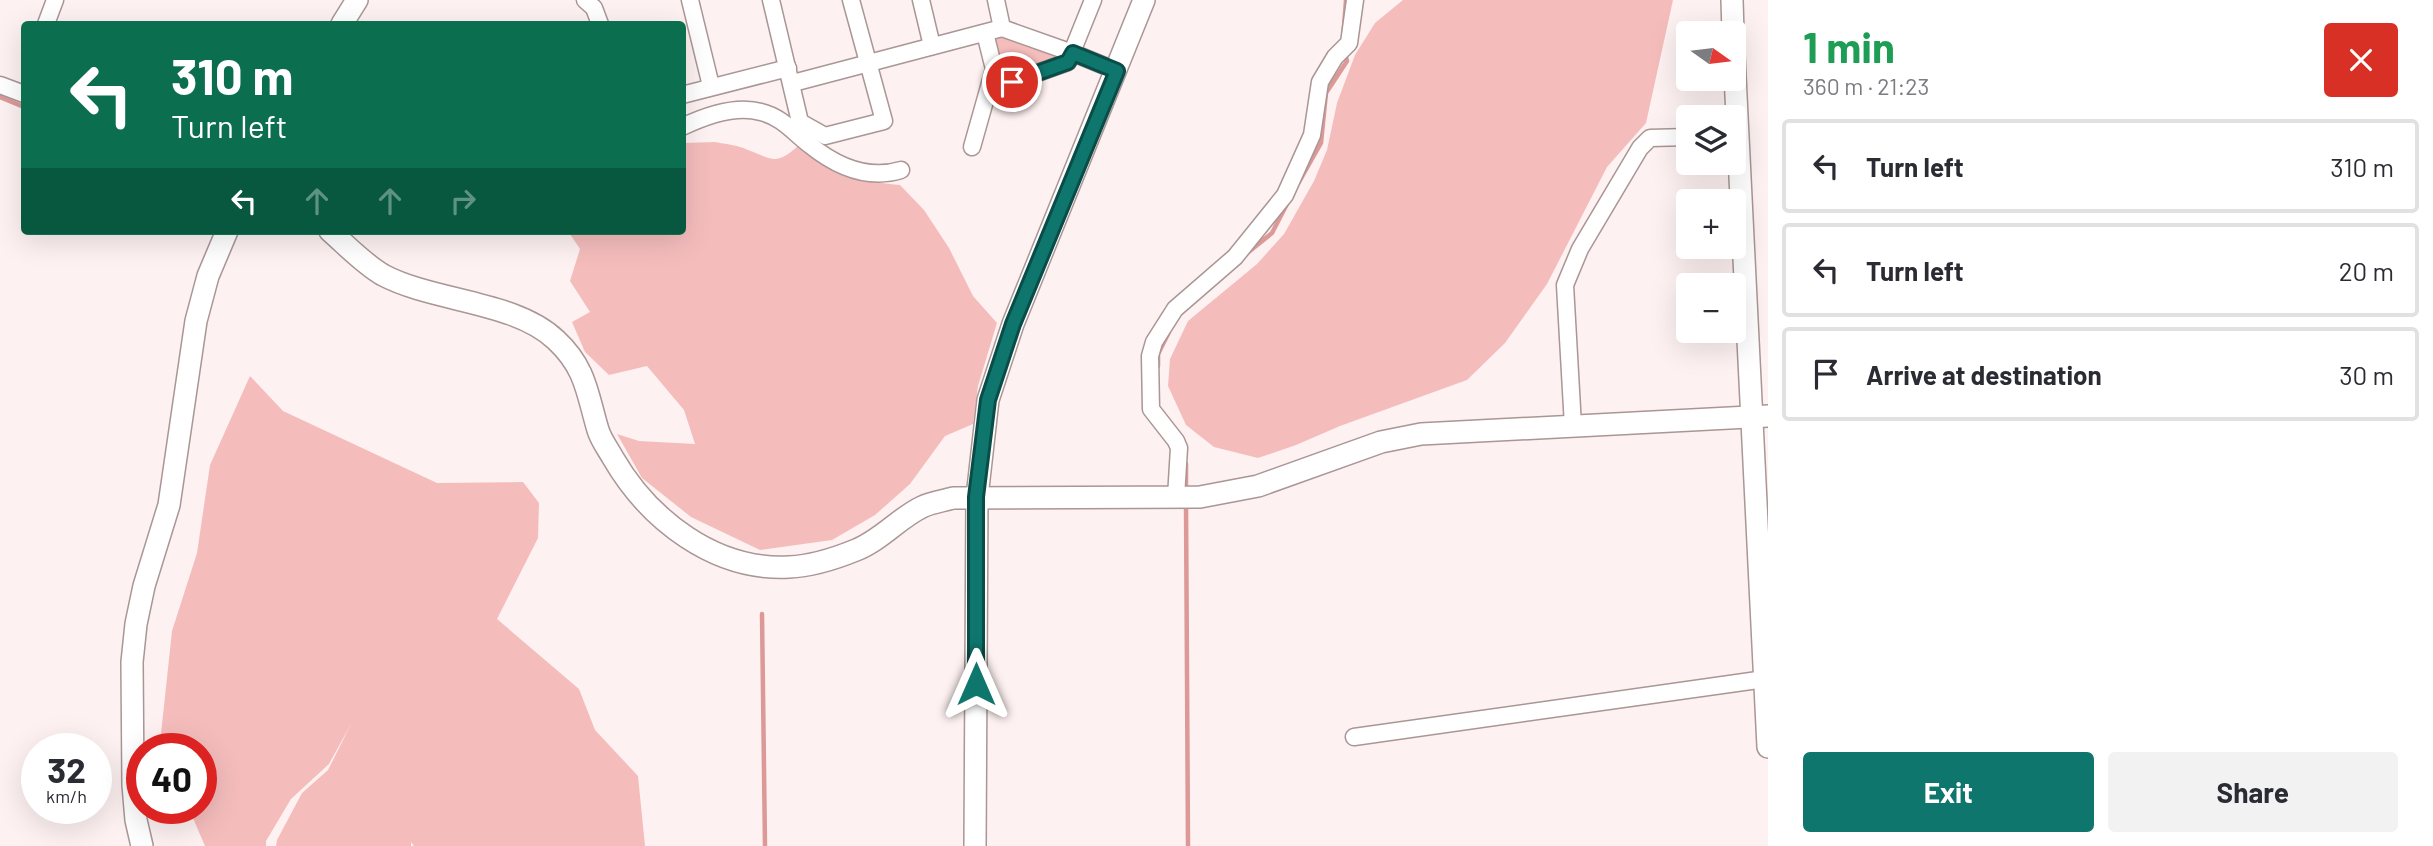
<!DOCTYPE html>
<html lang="en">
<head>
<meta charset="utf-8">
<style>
  body { margin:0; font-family:Barlow,sans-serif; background:#f2f2f3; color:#2b2b33; height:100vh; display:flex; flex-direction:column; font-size:26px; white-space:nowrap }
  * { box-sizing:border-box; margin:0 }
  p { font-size:23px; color:#7c7c81 }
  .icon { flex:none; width:38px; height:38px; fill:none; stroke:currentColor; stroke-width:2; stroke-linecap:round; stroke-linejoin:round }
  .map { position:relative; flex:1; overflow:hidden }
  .panel { display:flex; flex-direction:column; background:#fff; width:665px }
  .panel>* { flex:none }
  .top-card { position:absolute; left:21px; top:21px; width:665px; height:214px; border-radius:7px; box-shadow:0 7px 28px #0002; background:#0b6e4f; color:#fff; overflow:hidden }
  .needle { width:46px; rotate:104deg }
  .fabs { position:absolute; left:1676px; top:21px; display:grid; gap:14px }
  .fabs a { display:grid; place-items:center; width:70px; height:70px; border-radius:7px; background:#fff; box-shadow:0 7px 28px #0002; font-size:35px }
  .speed { position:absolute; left:21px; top:733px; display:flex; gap:14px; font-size:35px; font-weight:700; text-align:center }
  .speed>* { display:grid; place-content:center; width:91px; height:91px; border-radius:50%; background:#fff; box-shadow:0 7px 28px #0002; line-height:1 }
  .speed small { font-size:18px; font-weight:400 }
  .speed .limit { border:10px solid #d22; background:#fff; color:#111 }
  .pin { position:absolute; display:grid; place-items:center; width:60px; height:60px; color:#fff; margin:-30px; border:4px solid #fff; border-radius:50%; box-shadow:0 2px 7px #0007 }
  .me { position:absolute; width:77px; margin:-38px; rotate:0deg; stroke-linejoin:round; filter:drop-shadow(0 0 5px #0008) }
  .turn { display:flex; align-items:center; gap:24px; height:147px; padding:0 35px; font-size:32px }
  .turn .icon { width:91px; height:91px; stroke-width:2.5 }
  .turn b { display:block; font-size:49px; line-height:60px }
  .lanes { display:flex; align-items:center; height:66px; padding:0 35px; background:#0003; justify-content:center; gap:35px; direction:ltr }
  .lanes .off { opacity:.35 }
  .round { display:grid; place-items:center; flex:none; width:74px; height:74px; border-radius:7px; background:#f2f2f3 }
  .headline { display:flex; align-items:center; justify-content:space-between; height:119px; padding:0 35px }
  h1 { font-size:42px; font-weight:700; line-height:52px; color:#1e9e55 }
  .cta { display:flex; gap:14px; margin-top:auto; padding:14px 35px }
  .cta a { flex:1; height:80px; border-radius:7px; background:#0f766e; color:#fff; font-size:28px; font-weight:700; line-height:80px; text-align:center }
  .cta a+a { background:#f2f2f3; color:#2b2b33 }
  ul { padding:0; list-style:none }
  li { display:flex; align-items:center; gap:21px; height:94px; margin:0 14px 10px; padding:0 21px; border:4px solid #e1e1e2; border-radius:7px }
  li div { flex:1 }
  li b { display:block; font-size:26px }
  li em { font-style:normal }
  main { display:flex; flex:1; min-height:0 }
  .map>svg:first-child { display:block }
  .green { fill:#f4bdbc }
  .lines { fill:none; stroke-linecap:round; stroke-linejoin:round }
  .stream { stroke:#dc9998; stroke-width:4.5 }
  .street-casing { stroke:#a99695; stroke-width:19 }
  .secondary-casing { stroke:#a99695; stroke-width:24 }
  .street { stroke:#fff; stroke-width:16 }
  .secondary { stroke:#fff; stroke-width:21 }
  .route-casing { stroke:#0a4d48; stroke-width:18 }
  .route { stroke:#0f766e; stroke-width:12 }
</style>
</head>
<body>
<main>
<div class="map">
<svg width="1768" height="846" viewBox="0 0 1768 846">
  <rect width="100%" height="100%" fill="#fef1f1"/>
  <!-- green -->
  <g class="green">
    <polygon points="1403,0 1673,0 1646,123 1607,167 1547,284 1505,343 1467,380 1340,426 1296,445 1258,458 1214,447 1186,425 1168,386 1170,359 1188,321 1257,264 1284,234 1314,181 1327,150 1337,103 1355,55 1375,23"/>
    <polygon points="1003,34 1064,57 1013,77 1004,74 995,37"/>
    <path d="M715 142C725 144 738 145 748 150 772 159 776 166 798 146 836 171 855 181 900 185L924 210 949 248 973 296 997 323 978 386 973 424 945 436 910 484 875 515 832 540 760 550 691 517 642 478 617 434 639 441 695 444 684 410 647 366 609 375 585 352 572 322 590 312 570 281 580 249 568 231H682L683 143Z"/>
    <polygon points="250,376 283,411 437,483 523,482 539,503 538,538 497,619 579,689 595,730 638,776 645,846 414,846 411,842 411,846 276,846 277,840 302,793 328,770 351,724 329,764 291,799 266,841 266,846 205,846 189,809 201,808 201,749 163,749 160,743 172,631 197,553 210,465"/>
  </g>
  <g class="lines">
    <!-- stream -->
    <g class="stream">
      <polyline points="1343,41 1346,0"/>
      <polyline points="0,97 24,107"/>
      <polyline points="1299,182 1321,143 1326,93 1347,61 1345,53"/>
      <polyline points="1246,254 1272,233 1288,202"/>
      <polyline points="1158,366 1158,354 1169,332"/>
      <polyline points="1186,464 1186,490"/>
      <polyline points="1186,502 1188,846"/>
      <polyline points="762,614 765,846"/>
    </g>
    <defs>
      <g id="street">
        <polyline points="585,0 594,8 600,24"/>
        <polyline points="690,0 711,86"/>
        <polyline points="771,0 800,122 825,136 884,121 851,0"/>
        <polyline points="921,0 932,46"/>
        <polyline points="46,24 55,0"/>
        <polyline points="1002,28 1064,50"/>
        <polyline points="1073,53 1117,71"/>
        <polyline points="993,76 1012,82 1068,62 1093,0"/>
        <polyline points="793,83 1002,28 996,0"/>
        <polyline points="0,85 24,94"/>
        <polyline points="682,95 788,68"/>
        <path d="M682 127C705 116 736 105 761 112 782 117 794 133 810 145 836 166 868 180 901 170"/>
        <polyline points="972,147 994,69 985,33"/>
        <polyline points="1573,426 1565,285 1580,249 1640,148 1650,138 1689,137"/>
        <polyline points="1176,497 1179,448 1176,441 1151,409 1150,356 1154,342 1175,309 1235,257 1285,195 1312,135 1320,82 1335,57 1349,43 1355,0"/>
        <polyline points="1354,737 1765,679"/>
      </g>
      <g id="secondary">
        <polyline points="1732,0 1733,33"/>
        <polyline points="342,24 357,0"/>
        <polyline points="1734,55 1768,747"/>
        <path d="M330 231C347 246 364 264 383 275 434 302 515 301 556 340 586 368 587 393 598 430 601 440 608 449 613 458 649 520 715 571 789 567 813 566 834 559 856 550 881 540 899 518 922 507 932 502 943 501 953 498L1200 497 1258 486 1381 442 1421 434 1768 416"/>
        <polyline points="142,846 136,820 133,785 132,662 136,624 144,586 169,505 196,321 208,276 227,231"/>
        <polyline points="975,846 977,497 988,400 1013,324 1144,0"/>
      </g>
    </defs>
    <!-- street casing -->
    <use href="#street" class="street-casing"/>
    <!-- secondary casing -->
    <use href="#secondary" class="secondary-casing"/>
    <!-- street -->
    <use href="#street" class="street"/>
    <!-- secondary -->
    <use href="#secondary" class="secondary"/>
  </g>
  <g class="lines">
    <defs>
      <polyline id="route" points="976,684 976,497 988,400 1013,324 1117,71 1073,53 1068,62 1012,82"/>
    </defs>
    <!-- route casing -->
    <use href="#route" class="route-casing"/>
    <!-- route -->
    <use href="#route" class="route"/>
  </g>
</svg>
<div class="fabs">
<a><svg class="needle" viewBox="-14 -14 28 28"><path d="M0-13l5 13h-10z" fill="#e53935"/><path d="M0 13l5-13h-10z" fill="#7c7c81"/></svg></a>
<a><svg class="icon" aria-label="layers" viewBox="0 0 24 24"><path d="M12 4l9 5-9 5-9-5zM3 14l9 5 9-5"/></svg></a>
<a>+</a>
<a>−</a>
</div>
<div class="speed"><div>32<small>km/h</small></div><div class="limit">40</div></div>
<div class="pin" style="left:1012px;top:82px;background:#d93025"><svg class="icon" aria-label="arrive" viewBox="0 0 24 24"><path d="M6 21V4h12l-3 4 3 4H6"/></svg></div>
<svg class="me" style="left:976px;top:684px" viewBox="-20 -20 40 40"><path d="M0-17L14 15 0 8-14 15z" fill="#0f766e" stroke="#fff" stroke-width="4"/></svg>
<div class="top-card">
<div class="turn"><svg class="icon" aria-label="left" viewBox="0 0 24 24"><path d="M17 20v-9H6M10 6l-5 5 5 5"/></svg><div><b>310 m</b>Turn left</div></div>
<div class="lanes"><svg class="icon" aria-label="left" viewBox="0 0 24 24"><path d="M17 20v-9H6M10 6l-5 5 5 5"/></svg><svg class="icon off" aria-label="ahead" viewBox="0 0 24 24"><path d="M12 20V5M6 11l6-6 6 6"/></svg><svg class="icon off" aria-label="ahead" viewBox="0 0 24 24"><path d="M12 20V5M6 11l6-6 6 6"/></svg><svg class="icon off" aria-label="right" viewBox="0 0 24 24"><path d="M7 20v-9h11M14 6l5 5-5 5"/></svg></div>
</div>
</div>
<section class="panel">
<div class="headline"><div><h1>1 min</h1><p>360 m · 21:23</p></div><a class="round" style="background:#d93025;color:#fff"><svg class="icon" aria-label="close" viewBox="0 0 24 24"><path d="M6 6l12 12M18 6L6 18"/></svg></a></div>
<ul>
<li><svg class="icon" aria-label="left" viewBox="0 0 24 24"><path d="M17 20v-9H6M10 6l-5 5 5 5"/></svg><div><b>Turn left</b></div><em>310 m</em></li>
<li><svg class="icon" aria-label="left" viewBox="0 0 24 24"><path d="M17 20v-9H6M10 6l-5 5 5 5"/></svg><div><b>Turn left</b></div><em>20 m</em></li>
<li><svg class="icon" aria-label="arrive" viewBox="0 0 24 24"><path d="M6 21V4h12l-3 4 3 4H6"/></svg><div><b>Arrive at destination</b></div><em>30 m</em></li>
</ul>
<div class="cta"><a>Exit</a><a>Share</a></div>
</section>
</main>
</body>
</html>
